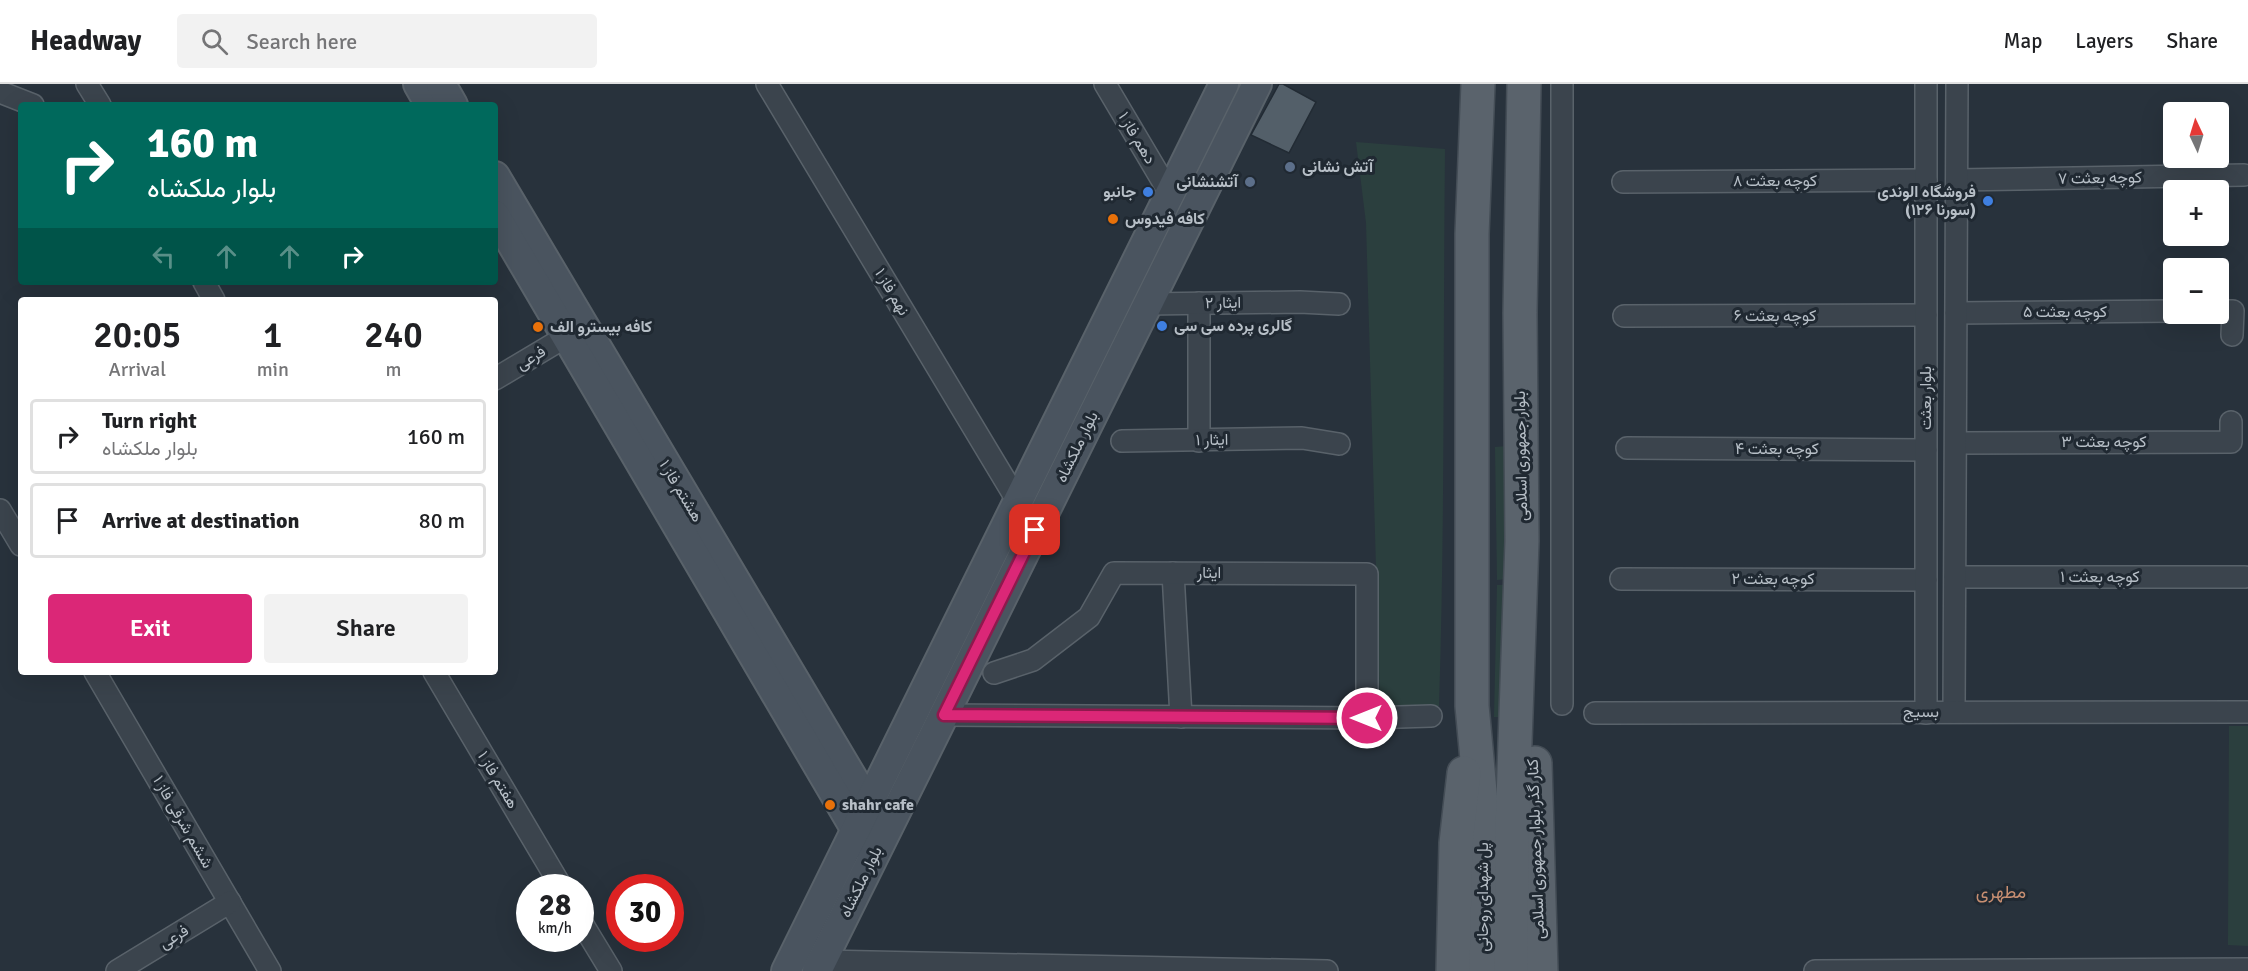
<!DOCTYPE html>
<html lang="en">
<head>
<meta charset="utf-8">
<style>
  body { margin:0; font-family:Signika,Vazirmatn,sans-serif; background:#f2f2f2; color:#202124; height:100vh; display:flex; flex-direction:column; font-size:22px; white-space:nowrap }
  * { box-sizing:border-box; margin:0 }
  p { font-size:20px; color:#757577 }
  .icon { flex:none; width:33px; height:33px; fill:none; stroke:currentColor; stroke-width:2; stroke-linecap:round; stroke-linejoin:round }
  .map { position:relative; flex:1; overflow:hidden }
  .drawer { position:absolute; left:18px; top:213px; width:480px; height:378px; display:flex; flex-direction:column; background:#fff; border-radius:6px; box-shadow:0 6px 24px #0002 }
  .drawer>* { flex:none }
  .banner { position:absolute; left:18px; top:18px; width:480px; height:183px; border-radius:6px; box-shadow:0 6px 24px #0002; background:#00695c; color:#fff; overflow:hidden }
  .needle { width:39px; rotate:356deg }
  .controls { position:absolute; left:2163px; top:18px; display:grid; gap:12px }
  .controls a { display:grid; place-items:center; width:66px; height:66px; border-radius:6px; background:#fff; box-shadow:0 6px 24px #0002; font-size:30px }
  .speed { position:absolute; left:516px; top:790px; display:flex; gap:12px; font-size:30px; font-weight:700; text-align:center }
  .speed>* { display:grid; place-content:center; width:78px; height:78px; border-radius:50%; background:#fff; box-shadow:0 6px 24px #0002; line-height:1 }
  .speed small { font-size:15px; font-weight:400 }
  .speed .limit { border:9px solid #d22; background:#fff; color:#111 }
  .pin { position:absolute; display:grid; place-items:center; width:51px; height:51px; color:#fff; margin:-26px; border-radius:12px; box-shadow:0 3px 9px #0006 }
  .me { position:absolute; width:66px; margin:-33px; rotate:270deg; stroke-linejoin:round; filter:drop-shadow(0 0 4px #0008) }
  .turn { display:flex; align-items:center; gap:21px; height:126px; padding:0 30px; font-size:27px }
  .turn .icon { width:78px; height:78px; stroke-width:2.5 }
  .turn b { display:block; font-size:42px; line-height:51px }
  .lanes { display:flex; align-items:center; height:57px; padding:0 30px; background:#0003; justify-content:center; gap:30px; direction:ltr }
  .lanes .off { opacity:.35 }
  .eta { display:flex; justify-content:space-evenly; align-items:center; height:102px; text-align:center }
  .eta b { font-size:36px; font-weight:600; line-height:42px }
  .primary-button { display:flex; gap:12px; margin-top:auto; padding:12px 30px }
  .primary-button a { flex:1; height:69px; border-radius:6px; background:#db2777; color:#fff; font-size:24px; font-weight:600; line-height:69px; text-align:center }
  .primary-button a+a { background:#f2f2f2; color:#202124 }
  ul { padding:0; list-style:none }
  li { display:flex; align-items:center; gap:18px; height:75px; margin:0 12px 9px; padding:0 18px; border:3px solid #e0e0e0; border-radius:6px }
  li div { flex:1 }
  li b { display:block; font-size:22px }
  li em { font-style:normal }
  header { display:flex; align-items:center; gap:36px; box-sizing:border-box; height:84px; padding:0 30px; background:#fff; border-bottom:2px solid #e0e0e0 }
  header strong { font-size:28px }
  nav { display:flex; gap:33px; margin-inline-start:auto; font-size:21px }
  .search { width:420px; height:54px; background:#f2f2f2; display:flex; align-items:center; gap:15px; box-sizing:border-box; padding:0 21px; border-radius:6px; color:#757577; font-size:22px }
  .map>svg:first-child { display:block }
  .green { fill:#2b3f3e }
  .building { fill:#535f69; stroke:#222b34; stroke-width:1.5 }
  .lines { fill:none; stroke-linecap:round; stroke-linejoin:round }
  .minor-casing { stroke:#59626a; stroke-width:24 }
  .secondary-casing { stroke:#59626a; stroke-width:32 }
  .primary-casing { stroke:#444d56; stroke-width:36 }
  .minor { stroke:#3b444d; stroke-width:21 }
  .secondary { stroke:#4a545f; stroke-width:28 }
  .primary { stroke:#5a636c; stroke-width:33 }
  .route-casing { stroke:#8e194d; stroke-width:15 }
  .route { stroke:#db2777; stroke-width:10 }
  .service-dot { fill:#5c6f8a; stroke:#202932; stroke-width:2 }
  .shop-dot { fill:#3f7fe0; stroke:#202932; stroke-width:2 }
  .food-dot { fill:#e8710a; stroke:#202932; stroke-width:2 }
  .labels { text-anchor:middle; dominant-baseline:central; stroke-width:6; stroke-linejoin:round; paint-order:stroke }
  .street-label { font-size:16px; fill:#b7bfc7; stroke:#202932 }
  .poi-label { font-size:16px; font-weight:bold; fill:#b7bfc7; stroke:#202932; text-anchor:start }
  .neighbourhood-label { font-size:18px; fill:#c88f72; stroke:#202932 }
</style>
</head>
<body>
<header>
<strong>Headway</strong>
<div class="search"><svg class="icon" aria-label="search" viewBox="0 0 24 24"><circle cx="10" cy="10" r="6"/><path d="M15 15l6 6"/></svg>Search here</div>
<nav><a>Map</a><a>Layers</a><a>Share</a></nav>
</header>
<div class="map">
<svg width="2248" height="887" viewBox="0 0 2248 887">
  <rect width="100%" height="100%" fill="#28323c"/>
  <!-- green -->
  <g class="green">
    <path d="M1356 58 1445 65C1443 251 1445 437 1439 622H1380L1366 139Z"/>
    <polygon points="1507,362 1507,495 1497,496 1495,363"/>
    <polygon points="1497,501 1508,501 1505,633 1494,633"/>
    <polygon points="2229,642 2248,642 2248,862 2228,861"/>
  </g>
  <!-- building -->
  <polygon class="building" points="1279,0 1283,0 1316,18 1289,69 1251,51"/>
  <g class="lines">
    <defs>
      <g id="minor">
        <polyline points="87,0 100,21"/>
        <polyline points="767,0 1017,416"/>
        <polyline points="1105,0 1169,108"/>
        <polyline points="0,8 33,21"/>
        <polyline points="1957,96 2244,91"/>
        <polyline points="1623,98 1926,96"/>
        <polyline points="204,198 214,216"/>
        <polyline points="1199,219 1199,357"/>
        <polyline points="1147,220 1300,218 1339,220"/>
        <polyline points="2218,227 2233,227 2232,251"/>
        <polyline points="1956,229 2174,227"/>
        <polyline points="1624,232 1926,231"/>
        <polyline points="495,295 577,246"/>
        <polyline points="1122,357 1302,354 1339,360"/>
        <polyline points="1956,359 2231,358 2231,338"/>
        <polyline points="1627,364 1926,366"/>
        <polyline points="0,426 21,461"/>
        <polyline points="1173,489 1181,633"/>
        <polyline points="1955,493 2245,493"/>
        <polyline points="1621,495 1926,496"/>
        <polyline points="95,588 270,887"/>
        <polyline points="434,588 562,804"/>
        <polyline points="994,589 1033,576 1089,533 1114,489 1367,490 1367,634"/>
        <polyline points="1562,620 1562,0"/>
        <polyline points="1954,628 1957,0"/>
        <polyline points="1595,629 2248,628"/>
        <polyline points="1926,629 1926,0"/>
        <polyline points="944,631 1367,634 1431,632"/>
        <polyline points="580,836 611,887"/>
        <polyline points="822,877 1327,887"/>
        <polyline points="117,887 230,818"/>
        <polyline points="1815,887 2248,885"/>
      </g>
      <g id="secondary">
        <polyline points="418,0 430,21"/>
        <polyline points="441,0 453,21"/>
        <polyline points="495,92 877,735"/>
        <polyline points="495,131 864,760"/>
        <polyline points="786,887 1224,0"/>
        <polyline points="817,887 1257,0"/>
      </g>
      <g id="primary">
        <polyline points="1478,0 1472,150 1472,622 1483,739 1483,887"/>
        <polyline points="1535,679 1541,887"/>
        <polyline points="1453,887 1456,759 1464,689"/>
        <polyline points="1511,887 1512,745 1522,457 1520,229 1524,0"/>
      </g>
    </defs>
    <!-- minor casing -->
    <use href="#minor" class="minor-casing"/>
    <!-- secondary casing -->
    <use href="#secondary" class="secondary-casing"/>
    <!-- primary casing -->
    <use href="#primary" class="primary-casing"/>
    <!-- minor -->
    <use href="#minor" class="minor"/>
    <!-- secondary -->
    <use href="#secondary" class="secondary"/>
    <!-- primary -->
    <use href="#primary" class="primary"/>
  </g>
  <g class="lines">
    <defs>
      <polyline id="route" points="1035,446 944,631 1367,634"/>
    </defs>
    <!-- route casing -->
    <use href="#route" class="route-casing"/>
    <!-- route -->
    <use href="#route" class="route"/>
  </g>
  <!-- markers -->
  <g class="service-dot">
    <circle cx="1290" cy="83" r="6"/>
    <circle cx="1250" cy="98" r="6"/>
  </g>
  <g class="shop-dot">
    <circle cx="1148" cy="108" r="6"/>
    <circle cx="1988" cy="117" r="6"/>
    <circle cx="1162" cy="242" r="6"/>
  </g>
  <g class="food-dot">
    <circle cx="1113" cy="135" r="6"/>
    <circle cx="538" cy="243" r="6"/>
    <circle cx="830" cy="721" r="6"/>
  </g>
  <g class="labels">
    <!-- street labels -->
    <g class="street-label">
      <text transform="translate(1137 54) rotate(59)">دهم فاز ۱</text>
      <text transform="translate(2100 94) rotate(-1)">کوچه بعثت ۷</text>
      <text x="1775" y="97">کوچه بعثت ۸</text>
      <text transform="translate(892 208) rotate(59)">نهم فاز ۱</text>
      <text transform="translate(1223 219) rotate(-1)">ایثار ۲</text>
      <text x="2065" y="228">کوچه بعثت ۵</text>
      <text x="1775" y="232">کوچه بعثت ۶</text>
      <text transform="translate(531 274) rotate(-31)">فرعی</text>
      <text transform="translate(1926 314) rotate(-90)">بلوار بعثت</text>
      <text transform="translate(1212 356) rotate(-1)">ایثار ۱</text>
      <text x="2104" y="358">کوچه بعثت ۳</text>
      <text transform="translate(1077 363) rotate(-64)">بلوار ملکشاه</text>
      <text x="1777" y="365">کوچه بعثت ۴</text>
      <text transform="translate(1521 372) rotate(-91)">بلوار جمهوری اسلامی</text>
      <text transform="translate(681 407) rotate(59)">هشتم فاز ۱</text>
      <text x="1209" y="489">ایثار</text>
      <text x="2100" y="493">کوچه بعثت ۱</text>
      <text x="1773" y="495">کوچه بعثت ۲</text>
      <text x="1921" y="628">بسیج</text>
      <text transform="translate(498 696) rotate(59)">هفتم فاز ۱</text>
      <text transform="translate(183 738) rotate(60)">ششم شرقی فاز ۱</text>
      <text transform="translate(1536 765) rotate(-92)">کنار گذر بلوار جمهوری اسلامی</text>
      <text transform="translate(861 798) rotate(-64)">بلوار ملکشاه</text>
      <text transform="translate(1483 813) rotate(-90)">پل شهدای روحانی</text>
      <text transform="translate(174 853) rotate(-31)">فرعی</text>
    </g>
    <!-- poi labels -->
    <g class="poi-label">
      <text x="1302" y="83">آتش نشانی</text>
      <text x="1238" y="98" text-anchor="end">آتشنشانی</text>
      <text x="1136" y="108" text-anchor="end">جانبو</text>
      <text x="1976" y="108" text-anchor="end">فروشگاه الوندی<tspan x="1976" dy="18">(سورنا ۱۲۶)</tspan></text>
      <text x="1125" y="135">كافه فيدوس</text>
      <text x="1174" y="242">گالری پرده سی سی</text>
      <text x="550" y="243">کافه بیسترو الف</text>
      <text x="842" y="721">shahr cafe</text>
    </g>
    <!-- neighbourhood labels -->
    <g class="neighbourhood-label">
      <text x="2001" y="808">مطهری</text>
    </g>
  </g>
</svg>
<div class="controls">
<a><svg class="needle" viewBox="-14 -14 28 28"><path d="M0-13l5 13h-10z" fill="#e53935"/><path d="M0 13l5-13h-10z" fill="#757577"/></svg></a>
<a>+</a>
<a>−</a>
</div>
<div class="speed"><div>28<small>km/h</small></div><div class="limit">30</div></div>
<div class="pin" style="left:1035px;top:446px;background:#d93025"><svg class="icon" aria-label="arrive" viewBox="0 0 24 24"><path d="M6 21V4h12l-3 4 3 4H6"/></svg></div>
<svg class="me" style="left:1367px;top:634px" viewBox="-20 -20 40 40"><circle r="17" fill="#db2777" stroke="#fff" stroke-width="3"/><path d="M0-11L8 9 0 5-8 9z" fill="#fff"/></svg>
<div class="banner">
<div class="turn"><svg class="icon" aria-label="right" viewBox="0 0 24 24"><path d="M7 20v-9h11M14 6l5 5-5 5"/></svg><div><b>160 m</b>بلوار ملکشاه</div></div>
<div class="lanes"><svg class="icon off" aria-label="left" viewBox="0 0 24 24"><path d="M17 20v-9H6M10 6l-5 5 5 5"/></svg><svg class="icon off" aria-label="ahead" viewBox="0 0 24 24"><path d="M12 20V5M6 11l6-6 6 6"/></svg><svg class="icon off" aria-label="ahead" viewBox="0 0 24 24"><path d="M12 20V5M6 11l6-6 6 6"/></svg><svg class="icon" aria-label="right" viewBox="0 0 24 24"><path d="M7 20v-9h11M14 6l5 5-5 5"/></svg></div>
</div>
<section class="drawer">
<div class="eta">
<div><b>20:05</b><p>Arrival</p></div>
<div><b>1</b><p>min</p></div>
<div><b>240</b><p>m</p></div>
</div>
<ul>
<li><svg class="icon" aria-label="right" viewBox="0 0 24 24"><path d="M7 20v-9h11M14 6l5 5-5 5"/></svg><div><b>Turn right</b><p>بلوار ملکشاه</p></div><em>160 m</em></li>
<li><svg class="icon" aria-label="arrive" viewBox="0 0 24 24"><path d="M6 21V4h12l-3 4 3 4H6"/></svg><div><b>Arrive at destination</b></div><em>80 m</em></li>
</ul>
<div class="primary-button"><a>Exit</a><a>Share</a></div>
</section>
</div>
</body>
</html>
